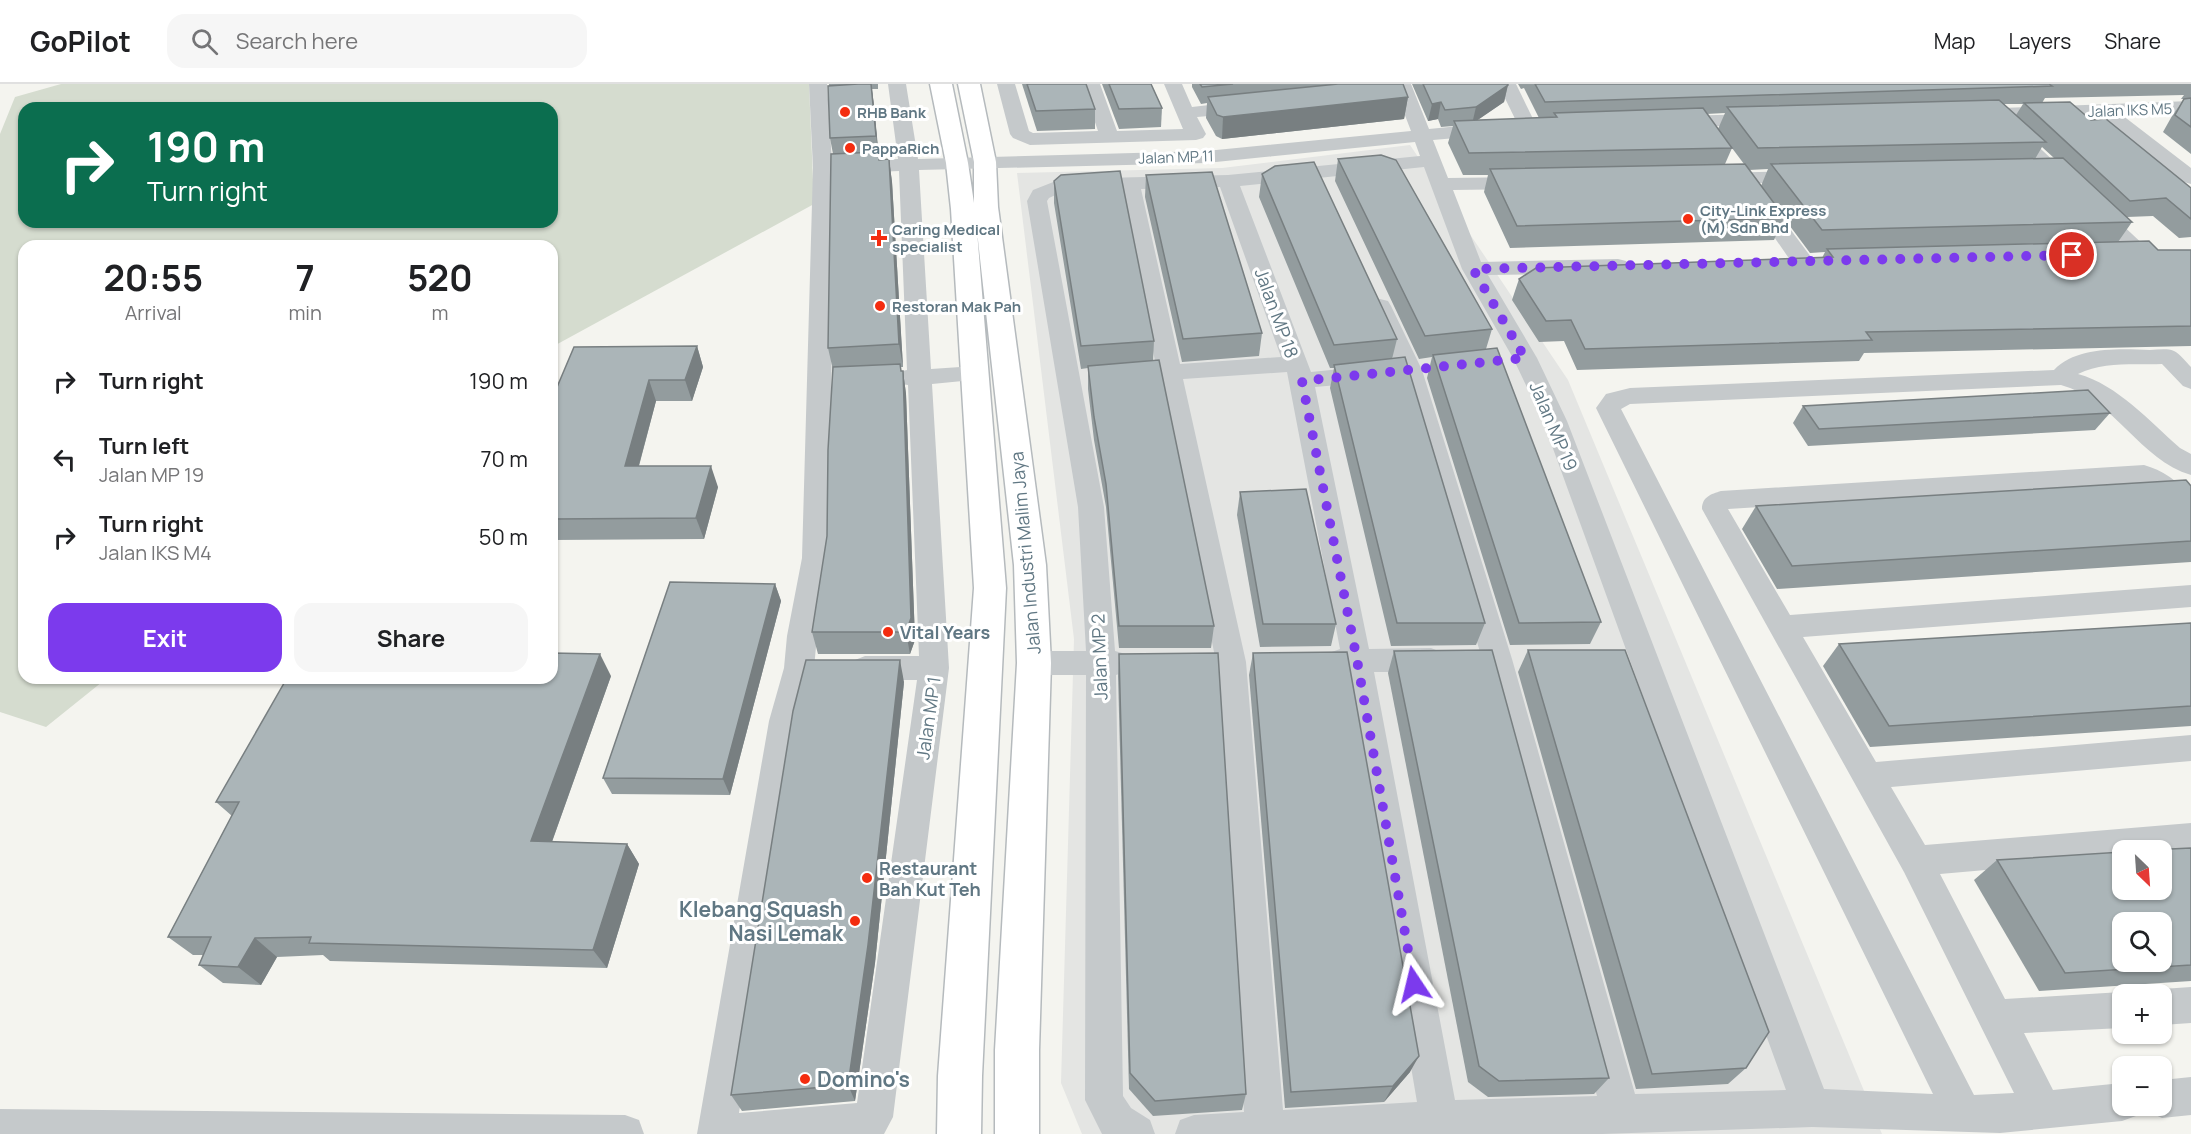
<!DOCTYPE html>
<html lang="en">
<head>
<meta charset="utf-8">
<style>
  body { margin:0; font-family:Manrope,sans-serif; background:#f6f6f6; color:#202124; height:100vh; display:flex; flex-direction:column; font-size:22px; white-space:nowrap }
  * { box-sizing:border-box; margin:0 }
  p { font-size:20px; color:#757577 }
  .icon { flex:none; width:33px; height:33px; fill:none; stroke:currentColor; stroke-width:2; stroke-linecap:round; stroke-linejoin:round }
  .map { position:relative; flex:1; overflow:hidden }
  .side { position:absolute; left:18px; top:156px; width:540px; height:444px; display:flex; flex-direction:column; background:#fff; border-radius:18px; box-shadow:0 2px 4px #0004 }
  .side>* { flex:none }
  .hud { position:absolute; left:18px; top:18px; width:540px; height:126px; border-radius:18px; box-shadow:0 2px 4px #0004; background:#0b6e4f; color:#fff; overflow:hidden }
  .needle { width:39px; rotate:155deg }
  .tools { position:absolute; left:2112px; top:756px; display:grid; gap:12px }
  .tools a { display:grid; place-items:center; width:60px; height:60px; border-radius:12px; background:#fff; box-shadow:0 2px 4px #0004; font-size:30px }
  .pin { position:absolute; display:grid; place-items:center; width:51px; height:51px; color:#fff; margin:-26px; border:3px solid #fff; border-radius:50%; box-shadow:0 2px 6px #0007 }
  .me { position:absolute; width:66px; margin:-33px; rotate:350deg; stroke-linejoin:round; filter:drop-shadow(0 0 4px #0008) }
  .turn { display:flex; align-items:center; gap:21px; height:126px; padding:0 30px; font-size:27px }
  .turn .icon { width:78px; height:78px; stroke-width:2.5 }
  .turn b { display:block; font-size:42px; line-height:51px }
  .eta { display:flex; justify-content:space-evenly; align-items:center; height:102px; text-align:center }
  .eta b { font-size:36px; font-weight:700; line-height:42px }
  .button { display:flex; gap:12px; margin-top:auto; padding:12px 30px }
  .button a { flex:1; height:69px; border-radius:18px; background:#7c3aed; color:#fff; font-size:24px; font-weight:700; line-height:69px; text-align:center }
  .button a+a { background:#f6f6f6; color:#202124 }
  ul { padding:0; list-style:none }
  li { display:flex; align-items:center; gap:18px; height:78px; padding:0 30px }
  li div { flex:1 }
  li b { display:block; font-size:22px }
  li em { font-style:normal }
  header { display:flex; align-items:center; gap:36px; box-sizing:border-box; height:84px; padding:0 30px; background:#fff; border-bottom:2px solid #e0e0e0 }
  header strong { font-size:28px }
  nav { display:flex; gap:33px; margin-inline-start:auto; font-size:21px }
  .search { width:420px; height:54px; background:#f6f6f6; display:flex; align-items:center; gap:15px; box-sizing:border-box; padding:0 21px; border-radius:18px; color:#757577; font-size:22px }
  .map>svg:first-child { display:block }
  .built { fill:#e4e5e3 }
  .green { fill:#d5dccf; fill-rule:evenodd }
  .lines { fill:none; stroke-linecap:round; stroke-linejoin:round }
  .major-casing { stroke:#b5babd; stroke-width:3 }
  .minor { fill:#c5c9cb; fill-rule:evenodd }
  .major { fill:#fff; fill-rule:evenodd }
  .wall { fill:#939c9e; fill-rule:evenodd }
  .shaded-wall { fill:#787f81 }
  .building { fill:#abb5b8; stroke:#787f81; stroke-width:1.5; fill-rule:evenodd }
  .route { stroke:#7c3aed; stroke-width:10; stroke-dasharray:0 18 }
  .poi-dot { fill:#f42c0f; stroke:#fff; stroke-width:2 }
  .labels { text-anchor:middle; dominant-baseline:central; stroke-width:6; stroke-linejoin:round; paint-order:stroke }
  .far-street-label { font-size:15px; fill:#607783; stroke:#fff }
  .far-poi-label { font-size:15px; font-weight:bold; fill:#607783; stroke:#fff; text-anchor:start }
  .street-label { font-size:18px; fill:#607783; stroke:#fff }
  .poi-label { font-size:18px; font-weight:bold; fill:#607783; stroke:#fff; text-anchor:start }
  .near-poi-label { font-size:21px; font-weight:bold; fill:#607783; stroke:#fff; text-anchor:end }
</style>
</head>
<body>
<header>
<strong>GoPilot</strong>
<div class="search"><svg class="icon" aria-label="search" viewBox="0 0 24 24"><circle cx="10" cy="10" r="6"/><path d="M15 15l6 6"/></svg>Search here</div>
<nav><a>Map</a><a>Layers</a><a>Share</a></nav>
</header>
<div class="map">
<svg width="2191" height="1050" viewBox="0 0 2191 1050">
  <rect width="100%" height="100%" fill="#f4f4ef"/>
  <!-- built -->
  <polygon class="built" points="1410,61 1568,296 1882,1050 1082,1050 1061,999 1074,555 1017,89 1222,84"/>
  <!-- green -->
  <path class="green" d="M61 0H809L814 120 552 263V162H24V594H107L46 643 0 628V50L15 13ZM24 24H552V138H24Z"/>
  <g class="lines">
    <defs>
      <polygon id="major" points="930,0 952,0 968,79 974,119 974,78 958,0 980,0 996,78 998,123 1046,481 1051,579 1039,966 1039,1050 995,1050 995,966 1017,579 1014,481 977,147 1006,504 982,992 981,1050 937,1050 938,992 974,504 951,125 946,79"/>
    </defs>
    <!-- major casing -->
    <use href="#major" class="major-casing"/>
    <!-- minor -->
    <g class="minor">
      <path d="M809 0H827L832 78 898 75 888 0H906L918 75 1206 67 1411 47 1393 0H1411L1429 45 1490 39 1497 41 1500 45 1497 49 1490 51 1433 56 1448 94 1525 93 1532 95 1535 99 1532 103 1525 105 1453 106 1481 178 1618 175 1626 177 1629 182 1626 187 1618 189 1488 191 1537 274 1567 337 1824 1005 1933 1010 1596 324 1606 310 1630 304 2054 286C2077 262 2120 265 2150 266 2158 266 2166 264 2174 267 2180 270 2186 278 2191 283V305L2183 302 2162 280C2134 281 2104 277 2078 290 2118 301 2149 337 2180 364L2191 370V391C2140 376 2115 316 2061 301L1630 320 1621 325 1974 1011 2014 1009 1904 788 1702 425C1702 413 1711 410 1721 407L2144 381C2162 386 2178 397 2191 412V439L2182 436 2162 413 2140 399 1728 425 1790 531 2191 501V523L1803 553 1876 678 2191 651V677L1891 703 1925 761 2191 739V769L2162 771V766H2122V774L1940 790 2005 915 2122 908 2128 910H2122V944L2024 949 2053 1006 2122 999V1022H2140L2136 1032 2122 1037 2000 1049 1812 1043 1602 1050H1175L1180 1036 1194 1031 1244 1028 1216 578 1160 297 1143 295 1139 290 1143 285 1156 282 1121 106 1064 107 1049 114 1047 117 1104 423 1115 567 1129 571 1134 579 1129 587 1116 591 1123 1012 1131 1024 1150 1036 1155 1050H1102L1085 1016 1086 591H1034L1024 587 1019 579 1024 571 1034 567H1086L1078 423 1027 117 1033 106 1061 95 1228 91 1420 72 1415 58 1206 79 919 86 931 285 975 282 983 285 987 290 983 295 932 300 949 584 893 1033 884 1050H697L769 637 784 584 787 552 802 474 813 84ZM1424 83 1462 185 1513 274 1543 337 1786 1006 1635 1010 1512 575 1422 286 1391 222 1388 217 1380 215 1372 217 1369 222 1398 286 1482 575 1597 1012 1455 1016 1374 588H1431L1441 584 1446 576 1441 568 1431 564 1369 565 1315 303 1371 298 1379 295 1383 290 1379 285 1371 282 1311 288 1240 102ZM899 87 907 286 894 289 890 294 894 299 908 301 919 572H865L855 576 850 584 855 592 865 596H917L857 1019 739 1029 799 637 814 584 817 552 830 474 833 90ZM1220 103 1281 273 1180 280 1141 105ZM1287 288 1340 565 1329 569 1324 577 1329 585 1344 589 1417 1018 1283 1026 1246 578 1183 295Z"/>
      <polygon points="997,0 1015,0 1029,47 1033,49 1098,47 1082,0 1100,0 1117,47 1183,45 1164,0 1182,0 1192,23 1244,17 1251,19 1253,23 1251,27 1244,29 1197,33 1206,50 1203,54 1196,56 1030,61 1013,54 1010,50"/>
      <polygon points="1498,0 1516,0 1537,43 1535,47 1521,47"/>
      <polygon points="2191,17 2191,29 2122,31 2191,84 2191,100 2184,98 2100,32 1977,37 1970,35 1968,31 1970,27 1977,25"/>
      <polygon points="1760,30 1767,32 1769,36 1767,40 1674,44 1667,42 1665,38 1667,34 1674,32"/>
      <polygon points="2008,39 2015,41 2147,164 2150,169 2147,174 2139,175 2131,174 2001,49 1998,45 2001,41"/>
      <polygon points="1801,87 1808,89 1811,93 1808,97 1716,101 1709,99 1706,95 1709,91 1716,89"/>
      <polygon points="1757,108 1764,110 1811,173 1814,178 1811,183 1803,184 1795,183 1747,114 1750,110"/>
      <polygon points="2191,903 2191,939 2162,941 2162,910 2149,910 2162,905"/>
      <polygon points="2191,993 2191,1031 2162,1034 2149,1028 2146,1022 2162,1022 2162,996"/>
      <polygon points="0,1025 625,1031 639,1036 644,1050 0,1050"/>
    </g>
    <!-- major -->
    <use href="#major" class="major"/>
  </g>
  <!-- wall -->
  <g class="wall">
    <polygon points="829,0 878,0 878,5 872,5 879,76 889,75 892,98 903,283 901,283 901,287 903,287 906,310 915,556 910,570 818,570 812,548 827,452 833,286 828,264 833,70 830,54"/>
    <polygon points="1022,0 1086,0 1095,25 1095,45 1037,47"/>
    <polygon points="1102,0 1151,0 1162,24 1161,43 1119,45"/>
    <polygon points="1192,0 1403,0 1408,13 1404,35 1222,55 1216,52 1206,34 1207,19 1201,20 1192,3"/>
    <path d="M1412 0H1508L1504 18 1477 36 1539 34 1524 4 1521 5 1518 0H2191V70L2163 48 2172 32 2184 15H2181L2184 11 2045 14 2042 19 2091 36 2191 104V153L2179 154 2153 132 2127 133 2132 138 2118 158 2158 166H2191V262L1864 269 1859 277 1577 286 1564 257 1539 258 1512 216 1519 195 1822 174 1825 168 1810 169 1784 134 1774 156 1510 164 1484 108 1488 91H1463L1448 59 1453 42 1441 43 1438 35 1428 37ZM2004 20H2023L2016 31ZM1725 29 1718 45 1706 30ZM2042 63 2054 74 2035 75ZM1732 64 1744 80H1725ZM1768 85 1761 102 1749 86Z"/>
    <polygon points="1338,75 1492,245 1486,265 1601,538 1590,560 1510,561 1427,294 1432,273 1419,275 1335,97"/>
    <polygon points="1262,90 1397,255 1392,275 1485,539 1476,561 1391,562 1330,304 1334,284 1330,284 1259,113"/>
    <polygon points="1146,91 1262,249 1259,272 1182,278 1145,113"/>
    <polygon points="1054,97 1154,257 1153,277 1214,542 1211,564 1119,564 1106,423 1094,356 1088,305 1088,284 1081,285 1054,119"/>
    <polygon points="697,262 703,283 692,317 656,317 639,382 718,403 704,455 552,456 552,315"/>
    <polygon points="1803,322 2110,329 2095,346 1808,362 1793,339"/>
    <polygon points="2191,402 2191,478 1777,505 1742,445 1756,422"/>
    <polygon points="1240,408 1336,540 1331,562 1260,563 1237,431"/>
    <polygon points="775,500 781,517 730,711 612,710 603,694"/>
    <polygon points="2191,539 2191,642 1870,663 1823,582 1839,560"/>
    <polygon points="1528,566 1746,984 1728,1000 1636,1005 1518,588"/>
    <polygon points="1394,567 1609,994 1594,1010 1488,1013 1468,998 1388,589"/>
    <polygon points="1253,569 1410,988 1384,1018 1285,1024 1249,591"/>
    <polygon points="1119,570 1246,1010 1242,1026 1153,1032 1129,1005 1118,592"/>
    <polygon points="611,592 552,758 627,760 639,780 607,884 330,877 323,871 277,873 261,901 223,899 199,881 203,871 193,871 168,853 232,732 216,718"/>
    <polygon points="904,598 875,879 855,1017 742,1027 731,1011"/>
    <polygon points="2191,764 2191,897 2039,907 1974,796 1997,776"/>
  </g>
  <!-- shaded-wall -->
  <g class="shaded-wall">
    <polygon points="871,0 874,21 879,74 876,52"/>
    <polygon points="1508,1 1504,18 1472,40 1476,23"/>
    <polygon points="1408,13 1404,35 1222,55 1223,33"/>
    <polygon points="1441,18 1438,35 1428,37 1432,20"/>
    <polygon points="889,75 892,98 903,283 899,260"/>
    <polygon points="697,262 703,283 692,317 685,296"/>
    <polygon points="900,280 903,298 903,287 906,310 915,556 910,570 906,548"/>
    <polygon points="649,296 656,317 633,403 625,382"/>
    <polygon points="711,382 718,403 704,455 696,434"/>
    <polygon points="775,500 781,517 730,711 723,695"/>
    <polygon points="600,570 611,592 545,777 531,757"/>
    <polygon points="900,576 904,598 875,879 855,1017 848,1001"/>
    <polygon points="627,760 639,780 607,884 593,866"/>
    <polygon points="255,854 277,873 261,901 238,883"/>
    <polygon points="1419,972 1410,988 1384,1018 1393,1002"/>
  </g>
  <!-- building -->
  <g class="building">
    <polygon points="858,0 871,0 876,52 830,54 828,2"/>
    <polygon points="1027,0 1086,0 1095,25 1036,27"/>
    <polygon points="1109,0 1151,0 1162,24 1119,25"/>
    <polygon points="1200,0 1233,0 1202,3"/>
    <polygon points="1338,0 1403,0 1408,13 1223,33 1217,31 1208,13"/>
    <polygon points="1423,0 1508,0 1508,1 1476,23 1445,26 1441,18 1432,20"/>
    <polygon points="1535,0 2049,0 2052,2 1545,18"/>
    <polygon points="2191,14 2191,43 2175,31 2184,15"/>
    <polygon points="1999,16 2046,58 1758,64 1727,23"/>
    <polygon points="2070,18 2091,36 2106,35 2191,104 2191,135 2166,114 2130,117 2024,19"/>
    <polygon points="1703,24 1732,64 1469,69 1454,37 1557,33 1554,29"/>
    <polygon points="878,68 879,76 889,75 899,260 828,264 831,70"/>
    <polygon points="1381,71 1396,76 1492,245 1425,252 1338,75"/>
    <polygon points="2063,74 2132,138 1822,146 1771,80"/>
    <polygon points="1314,78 1397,255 1334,261 1262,90 1275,82"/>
    <polygon points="1745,80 1785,134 1517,142 1490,85"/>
    <polygon points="1120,87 1154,257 1081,262 1054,97 1061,91"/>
    <polygon points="1212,88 1262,249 1183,255 1146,91"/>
    <polygon points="2149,157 2158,166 2191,166 2191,242 1866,248 1872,256 1585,265 1571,236 1546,237 1519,195 1536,184 1833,173 1827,165"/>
    <polygon points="697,262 685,296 649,296 625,382 711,382 696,434 552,435 552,315 574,263"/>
    <polygon points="1497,264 1601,538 1519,539 1433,271"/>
    <polygon points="1405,273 1485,539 1397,539 1334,281"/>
    <polygon points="1159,276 1214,542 1119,542 1106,400 1094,333 1088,282"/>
    <polygon points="900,280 901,287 903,287 911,534 906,548 812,548 827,452 828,366 833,283"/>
    <polygon points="2088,306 2110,329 1819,345 1803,322"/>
    <polygon points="2186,396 2191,402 2191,457 1792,482 1756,422"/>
    <polygon points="1306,405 1336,540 1263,540 1240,408"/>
    <polygon points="670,498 775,500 723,695 603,694"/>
    <polygon points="2191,539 2191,622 1889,642 1839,560"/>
    <polygon points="1492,566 1609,994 1499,997 1479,982 1394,567"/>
    <polygon points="1528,566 1625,566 1769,948 1746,984 1652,990"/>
    <polygon points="1347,568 1419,972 1393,1002 1291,1008 1253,569"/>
    <polygon points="552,569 600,570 531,757 627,760 593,866 309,859 311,853 255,854 238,883 199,881 211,853 168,853 239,718 216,718 287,594 552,594"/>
    <polygon points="1218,569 1246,1010 1155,1017 1130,989 1119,570"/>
    <polygon points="806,576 900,576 868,861 848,1001 731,1011 793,627"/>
    <path d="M2191 764V881L2065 889 1997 776 2122 768V806H2162V766H2150ZM2122 838H2162V878H2122Z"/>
  </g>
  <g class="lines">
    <!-- route -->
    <polyline class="route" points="1414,900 1357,576 1302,297 1525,274 1473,185 2072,171"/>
  </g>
  <!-- markers -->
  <g class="poi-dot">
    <circle cx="845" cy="28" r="6"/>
    <circle cx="850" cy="64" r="6"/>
    <circle cx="1688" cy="135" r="6"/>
    <path d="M876 145h6v6h6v6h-6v6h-6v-6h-6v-6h6z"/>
    <circle cx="880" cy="222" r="6"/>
    <circle cx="888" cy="548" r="6"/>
    <circle cx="867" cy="794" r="6"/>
    <circle cx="855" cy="837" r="6"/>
    <circle cx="805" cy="995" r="6"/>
  </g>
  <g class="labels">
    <!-- far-street labels -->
    <g class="far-street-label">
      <text transform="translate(2130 26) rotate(-2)">Jalan IKS M5</text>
      <text transform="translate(1176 73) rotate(-2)">Jalan MP 11</text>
    </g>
    <!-- far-poi labels -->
    <g class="far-poi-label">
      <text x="857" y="28">RHB Bank</text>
      <text x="862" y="64">PappaRich</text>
      <text x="1700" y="126">City-Link Express<tspan x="1700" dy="17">(M) Sdn Bhd</tspan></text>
      <text x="892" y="145">Caring Medical<tspan x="892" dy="17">specialist</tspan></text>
      <text x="892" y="222">Restoran Mak Pah</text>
    </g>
    <!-- street labels -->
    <g class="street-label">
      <text transform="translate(1277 229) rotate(70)">Jalan MP 18</text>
      <text transform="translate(1554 342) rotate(67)">Jalan MP 19</text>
      <text transform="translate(1025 469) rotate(-95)">Jalan Industri Malim Jaya</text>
      <text transform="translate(1099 573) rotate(-92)">Jalan MP 2</text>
      <text transform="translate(928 634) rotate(-82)">Jalan MP 1</text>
    </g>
    <!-- poi labels -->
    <g class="poi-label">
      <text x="900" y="548">Vital Years</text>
      <text x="879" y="784">Restaurant<tspan x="879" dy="21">Bah Kut Teh</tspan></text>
    </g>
    <!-- near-poi labels -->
    <g class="near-poi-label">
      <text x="843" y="825">Klebang Squash<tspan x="843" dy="24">Nasi Lemak</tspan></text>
      <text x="817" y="995" text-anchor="start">Domino's</text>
    </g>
  </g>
</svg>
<div class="tools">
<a><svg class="needle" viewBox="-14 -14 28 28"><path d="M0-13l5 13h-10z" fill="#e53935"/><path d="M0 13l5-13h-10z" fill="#757577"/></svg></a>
<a><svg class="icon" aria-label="search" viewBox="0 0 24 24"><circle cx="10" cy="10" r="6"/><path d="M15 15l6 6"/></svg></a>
<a>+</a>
<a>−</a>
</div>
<div class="pin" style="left:2072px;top:171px;background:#d93025"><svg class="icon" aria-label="arrive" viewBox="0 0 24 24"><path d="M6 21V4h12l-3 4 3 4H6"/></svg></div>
<svg class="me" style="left:1414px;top:900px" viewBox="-20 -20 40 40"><path d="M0-17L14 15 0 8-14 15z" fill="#7c3aed" stroke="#fff" stroke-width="4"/></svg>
<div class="hud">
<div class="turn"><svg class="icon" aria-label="right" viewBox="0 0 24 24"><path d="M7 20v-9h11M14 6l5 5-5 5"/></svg><div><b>190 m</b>Turn right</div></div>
</div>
<section class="side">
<div class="eta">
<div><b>20:55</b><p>Arrival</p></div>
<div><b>7</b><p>min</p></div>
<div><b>520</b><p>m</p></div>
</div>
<ul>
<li><svg class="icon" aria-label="right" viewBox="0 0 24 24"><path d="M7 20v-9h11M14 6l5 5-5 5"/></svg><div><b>Turn right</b></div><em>190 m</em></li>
<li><svg class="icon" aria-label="left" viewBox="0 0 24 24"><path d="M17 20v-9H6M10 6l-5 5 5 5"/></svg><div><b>Turn left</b><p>Jalan MP 19</p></div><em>70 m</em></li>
<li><svg class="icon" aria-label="right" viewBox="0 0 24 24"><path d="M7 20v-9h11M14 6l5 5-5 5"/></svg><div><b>Turn right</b><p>Jalan IKS M4</p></div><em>50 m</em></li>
</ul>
<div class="button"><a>Exit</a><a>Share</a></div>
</section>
</div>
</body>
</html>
